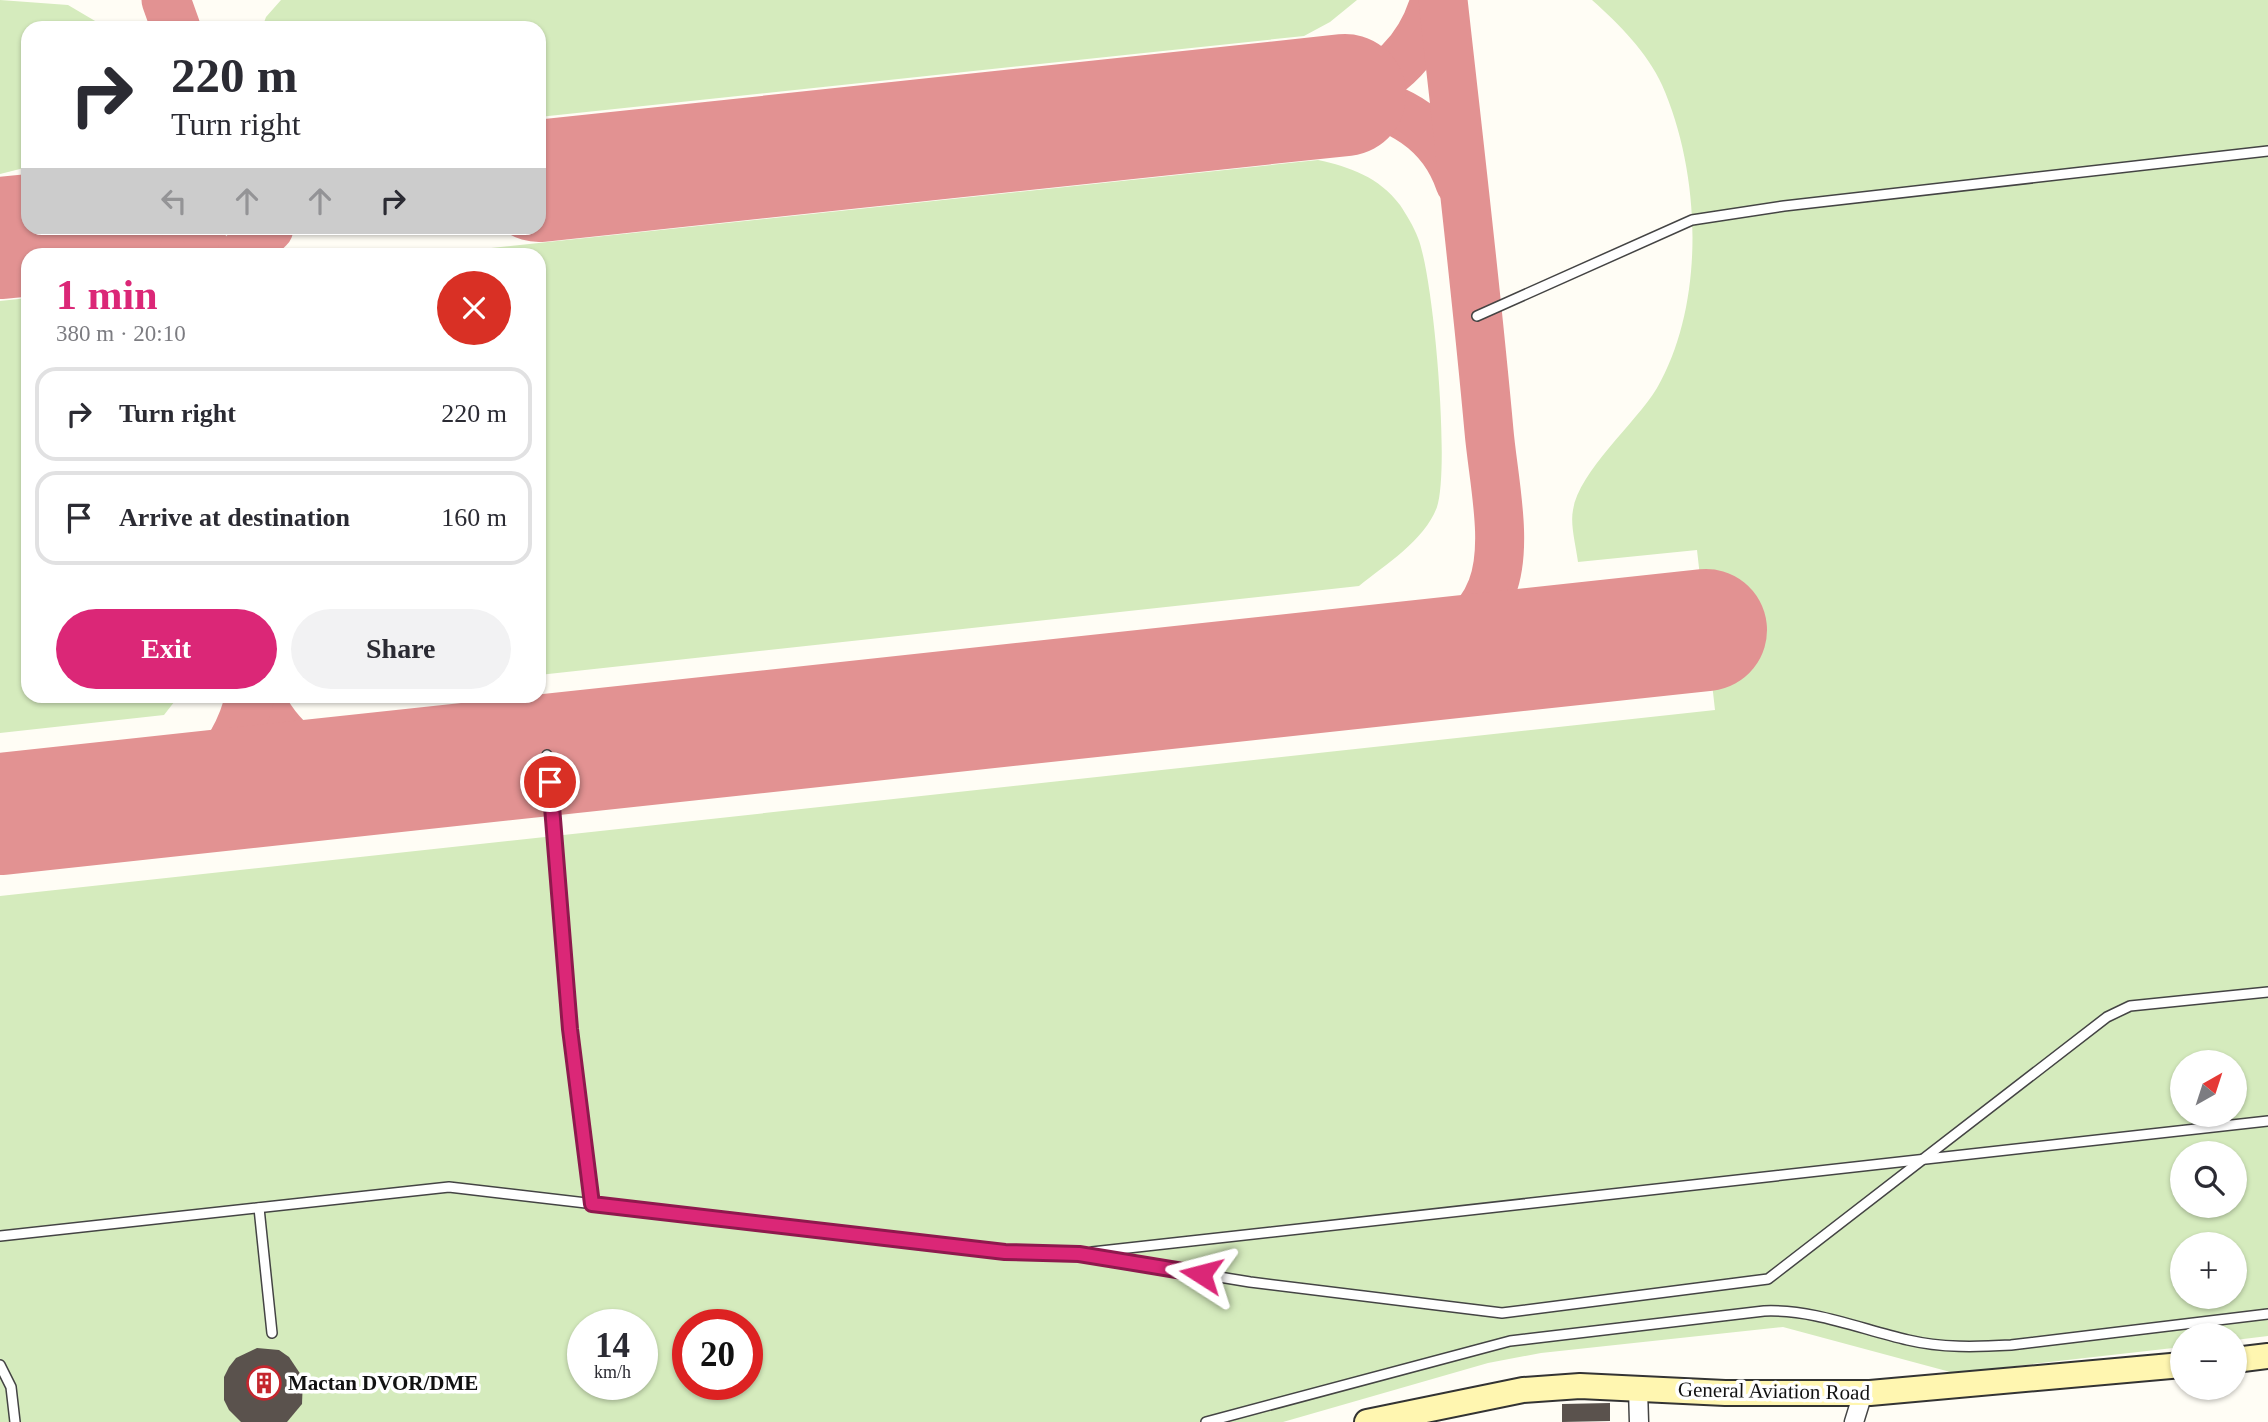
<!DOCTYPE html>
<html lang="en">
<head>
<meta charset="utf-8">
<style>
  body { margin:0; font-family:"Times New Roman",serif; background:#f2f2f3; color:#2b2b33; height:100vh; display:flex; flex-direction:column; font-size:26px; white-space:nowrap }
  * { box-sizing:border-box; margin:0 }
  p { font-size:23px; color:#7c7c81 }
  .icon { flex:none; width:38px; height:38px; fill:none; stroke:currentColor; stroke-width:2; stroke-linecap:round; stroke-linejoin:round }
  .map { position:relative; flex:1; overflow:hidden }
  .details { position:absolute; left:21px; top:248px; width:525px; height:455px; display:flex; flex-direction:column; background:#fff; border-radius:21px; box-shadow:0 2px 5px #0004 }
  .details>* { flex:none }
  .top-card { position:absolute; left:21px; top:21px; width:525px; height:214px; border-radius:21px; box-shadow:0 2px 5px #0004; background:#fff; color:#2b2b33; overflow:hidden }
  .needle { width:46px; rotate:39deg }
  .tools { position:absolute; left:2170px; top:1050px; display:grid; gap:14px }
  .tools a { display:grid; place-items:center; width:77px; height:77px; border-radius:50%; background:#fff; box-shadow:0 2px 5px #0004; font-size:35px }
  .speed { position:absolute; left:567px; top:1309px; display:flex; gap:14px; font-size:35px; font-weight:700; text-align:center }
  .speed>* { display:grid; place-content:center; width:91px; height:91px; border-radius:50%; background:#fff; box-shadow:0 2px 5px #0004; line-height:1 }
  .speed small { font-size:18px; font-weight:400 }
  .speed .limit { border:10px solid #d22; background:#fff; color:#111 }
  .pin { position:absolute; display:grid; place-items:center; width:60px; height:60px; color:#fff; margin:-30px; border:4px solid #fff; border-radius:50%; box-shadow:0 2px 7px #0007 }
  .me { position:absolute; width:77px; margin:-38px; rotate:279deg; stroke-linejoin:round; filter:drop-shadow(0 0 5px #0008) }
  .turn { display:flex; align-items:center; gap:24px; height:147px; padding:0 35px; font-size:32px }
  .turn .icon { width:91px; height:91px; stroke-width:2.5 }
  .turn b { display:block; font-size:49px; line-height:60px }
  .lanes { display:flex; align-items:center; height:66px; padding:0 35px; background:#0003; justify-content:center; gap:35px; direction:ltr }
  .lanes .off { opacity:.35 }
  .round { display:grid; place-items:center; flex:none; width:74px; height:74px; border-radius:37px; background:#f2f2f3 }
  .headline { display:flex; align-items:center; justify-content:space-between; height:119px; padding:0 35px }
  h1 { font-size:42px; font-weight:700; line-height:52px; color:#db2777 }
  .action { display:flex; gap:14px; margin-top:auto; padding:14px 35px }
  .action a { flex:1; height:80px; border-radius:42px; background:#db2777; color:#fff; font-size:28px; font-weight:700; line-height:80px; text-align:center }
  .action a+a { background:#f2f2f3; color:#2b2b33 }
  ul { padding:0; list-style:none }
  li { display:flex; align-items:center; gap:21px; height:94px; margin:0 14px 10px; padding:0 21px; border:4px solid #e1e1e2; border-radius:21px }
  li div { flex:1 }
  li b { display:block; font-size:26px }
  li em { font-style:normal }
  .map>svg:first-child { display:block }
  .green { fill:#d5ebbd; fill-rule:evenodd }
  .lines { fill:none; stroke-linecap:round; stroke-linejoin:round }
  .taxiway { stroke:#e29292; stroke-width:49 }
  .runway { stroke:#e29292; stroke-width:122 }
  .building { fill:#5a524d }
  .lane-casing { stroke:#444; stroke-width:12 }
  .street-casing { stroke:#444; stroke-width:21 }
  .secondary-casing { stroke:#333; stroke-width:28 }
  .lane { stroke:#fff; stroke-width:9 }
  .street { stroke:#fff; stroke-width:18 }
  .secondary { stroke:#fff6b0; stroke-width:24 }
  .route-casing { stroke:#8e194d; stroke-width:18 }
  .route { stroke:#db2777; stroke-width:12 }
  .labels { text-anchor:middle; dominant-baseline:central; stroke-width:7; stroke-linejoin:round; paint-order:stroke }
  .poi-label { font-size:21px; font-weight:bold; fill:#111; stroke:#fff; text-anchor:start }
  .street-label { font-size:21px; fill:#111; stroke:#fff }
</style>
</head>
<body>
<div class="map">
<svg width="2268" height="1422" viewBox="0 0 2268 1422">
  <rect width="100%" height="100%" fill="#fffdf5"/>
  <!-- green -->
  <g class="green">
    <polygon points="0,0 68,5 107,28 28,28 28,167 0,174"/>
    <polygon points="281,0 1357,0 1330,22 1304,36 539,117 539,28 262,28 266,17"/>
    <path d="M1592 0H2268V1336L2235 1340V1335H2182V1347L1954 1373 1783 1327 1541 1353 1488 1363 1283 1422H0V896L1715 710 1697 550 1578 562C1576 546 1570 525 1573 510 1579 471 1636 423 1657 388 1706 303 1701 173 1662 85 1647 52 1619 24 1592 0ZM2182 1062H2235V1115H2182ZM2182 1153H2235V1206H2182ZM2182 1244H2235V1297H2182ZM583 1325H642V1384H583ZM688 1325H747V1384H688Z"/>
    <path d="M1318 160C1350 167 1379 177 1400 205 1406 214 1414 227 1418 238 1434 278 1450 468 1437 507 1425 540 1385 565 1359 586L539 675V256L425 255Z"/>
    <polygon points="28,298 28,696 178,697 164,715 0,733 0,301"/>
  </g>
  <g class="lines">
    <!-- taxiway -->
    <g class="taxiway">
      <polyline points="166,0 176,28"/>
      <path d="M1345 95C1397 106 1442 129 1460 183"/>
      <path d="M1345 95C1392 79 1422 47 1435 0"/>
      <polyline points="200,228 204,256"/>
      <polyline points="88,229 135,239 164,256"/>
      <polyline points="241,256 269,228"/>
      <path d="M1402 663C1440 650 1477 628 1492 588 1509 545 1493 478 1489 431 1476 287 1459 144 1443 0"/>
      <path d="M258 696C279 742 314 767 363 775"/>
      <path d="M185 794C219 769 241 738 250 696"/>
    </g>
    <!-- runway -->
    <g class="runway">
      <polyline points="539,181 1345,95"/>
      <polyline points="0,238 102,228"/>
      <polyline points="0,814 1706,630"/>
    </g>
  </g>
  <!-- building -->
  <g class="building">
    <polygon points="257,1348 279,1350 289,1357 303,1378 302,1404 287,1422 241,1422 229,1410 224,1400 224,1377 229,1367 236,1358"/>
    <polygon points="1610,1403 1610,1421 1562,1422 1562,1404"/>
  </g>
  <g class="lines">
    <defs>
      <g id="lane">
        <polyline points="1477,316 1692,220 1784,206 2268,151"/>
        <polyline points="547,755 573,1054 592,1204"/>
        <polyline points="259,1208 272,1333"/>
        <polyline points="0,1236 449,1187 1005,1252 1079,1254 1250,1282 1502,1313 1768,1279 2107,1017 2130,1006 2268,992"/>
        <polyline points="1092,1252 2268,1121"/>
        <polyline points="0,1365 11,1387 15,1422"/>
        <path d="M1206 1422 1510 1341 1764 1311C1814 1309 1860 1329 1908 1340 1942 1348 1976 1347 2011 1345L2268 1314"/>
      </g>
      <g id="street">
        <polyline points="1638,1389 1639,1422"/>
        <polyline points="1854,1422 1863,1393"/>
      </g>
      <g id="secondary">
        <polyline points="2235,1360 2268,1356"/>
        <polyline points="1367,1422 1523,1390 1580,1386 1725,1393 1870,1393 2182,1365"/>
      </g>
    </defs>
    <!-- lane casing -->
    <use href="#lane" class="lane-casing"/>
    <!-- street casing -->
    <use href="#street" class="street-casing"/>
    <!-- secondary casing -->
    <use href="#secondary" class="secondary-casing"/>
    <!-- lane -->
    <use href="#lane" class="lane"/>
    <!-- street -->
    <use href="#street" class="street"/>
    <!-- secondary -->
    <use href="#secondary" class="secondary"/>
  </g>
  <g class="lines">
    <defs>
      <polyline id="route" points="550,782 570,1029 592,1204 1005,1252 1079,1254 1201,1274"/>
    </defs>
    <!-- route casing -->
    <use href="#route" class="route-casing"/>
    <!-- route -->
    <use href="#route" class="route"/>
  </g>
  <!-- icons -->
  <defs>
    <symbol id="building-ring" viewBox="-11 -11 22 22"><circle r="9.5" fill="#fff" stroke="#c4262e" stroke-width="1.5"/><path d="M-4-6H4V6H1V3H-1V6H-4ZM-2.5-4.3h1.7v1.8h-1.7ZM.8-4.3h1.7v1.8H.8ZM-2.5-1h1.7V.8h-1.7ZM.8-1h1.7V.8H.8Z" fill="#c4262e"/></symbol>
  </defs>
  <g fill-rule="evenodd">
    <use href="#building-ring" x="245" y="1364" width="38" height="38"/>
  </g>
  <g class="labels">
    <!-- poi labels -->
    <g class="poi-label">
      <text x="288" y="1383">Mactan DVOR/DME</text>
    </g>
    <!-- street labels -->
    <g class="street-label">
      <text transform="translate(1774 1391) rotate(1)">General Aviation Road</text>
    </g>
  </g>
</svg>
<div class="tools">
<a><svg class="needle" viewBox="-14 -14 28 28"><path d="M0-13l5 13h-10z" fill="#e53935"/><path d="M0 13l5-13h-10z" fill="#7c7c81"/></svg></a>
<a><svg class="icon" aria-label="search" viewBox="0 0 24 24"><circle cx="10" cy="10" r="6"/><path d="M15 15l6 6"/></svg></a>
<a>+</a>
<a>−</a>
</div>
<div class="speed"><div>14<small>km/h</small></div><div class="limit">20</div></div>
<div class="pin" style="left:550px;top:782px;background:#d93025"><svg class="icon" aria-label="arrive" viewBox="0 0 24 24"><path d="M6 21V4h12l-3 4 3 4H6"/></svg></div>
<svg class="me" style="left:1201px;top:1274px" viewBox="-20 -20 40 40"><path d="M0-17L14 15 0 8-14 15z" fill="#db2777" stroke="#fff" stroke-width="4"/></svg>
<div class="top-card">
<div class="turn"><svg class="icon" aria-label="right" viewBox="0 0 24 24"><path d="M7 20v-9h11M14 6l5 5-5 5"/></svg><div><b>220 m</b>Turn right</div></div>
<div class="lanes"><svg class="icon off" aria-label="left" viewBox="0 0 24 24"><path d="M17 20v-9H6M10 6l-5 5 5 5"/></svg><svg class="icon off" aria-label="ahead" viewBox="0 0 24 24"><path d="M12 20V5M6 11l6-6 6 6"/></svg><svg class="icon off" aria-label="ahead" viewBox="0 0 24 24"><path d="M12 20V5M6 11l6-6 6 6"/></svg><svg class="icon" aria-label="right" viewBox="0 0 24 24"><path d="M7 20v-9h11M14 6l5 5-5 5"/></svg></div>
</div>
<section class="details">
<div class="headline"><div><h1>1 min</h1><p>380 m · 20:10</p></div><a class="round" style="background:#d93025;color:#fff"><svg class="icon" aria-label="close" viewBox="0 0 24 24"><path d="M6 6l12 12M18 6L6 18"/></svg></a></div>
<ul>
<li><svg class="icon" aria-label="right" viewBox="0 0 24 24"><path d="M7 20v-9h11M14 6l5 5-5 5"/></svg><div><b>Turn right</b></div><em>220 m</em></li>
<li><svg class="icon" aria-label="arrive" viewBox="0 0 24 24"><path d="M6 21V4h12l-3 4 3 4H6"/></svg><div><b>Arrive at destination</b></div><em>160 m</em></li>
</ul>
<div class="action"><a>Exit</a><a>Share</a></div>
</section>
</div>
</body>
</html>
